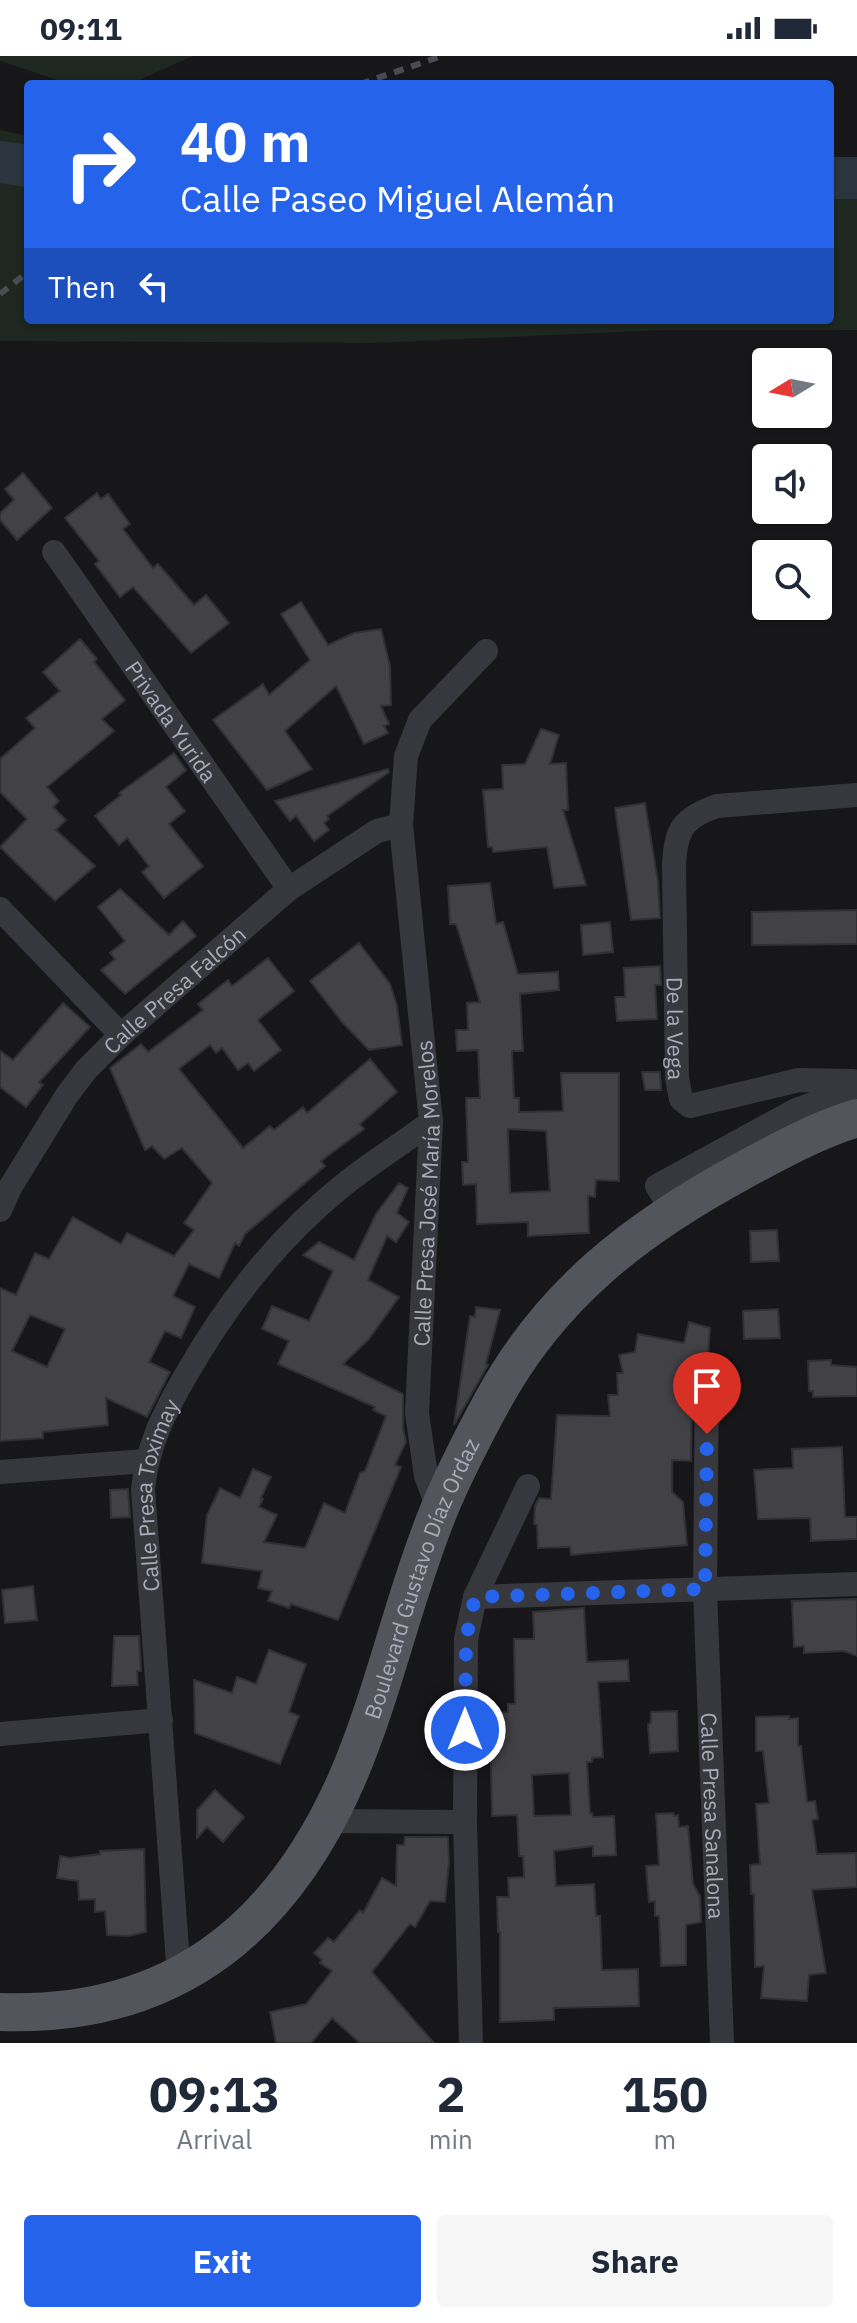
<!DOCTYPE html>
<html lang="en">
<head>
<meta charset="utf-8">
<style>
  body { margin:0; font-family:"IBM Plex Sans",sans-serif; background:#f6f6f7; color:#1f2937; height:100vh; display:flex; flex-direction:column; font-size:30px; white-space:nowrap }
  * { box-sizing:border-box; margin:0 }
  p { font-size:26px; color:#747a83 }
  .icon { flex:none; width:44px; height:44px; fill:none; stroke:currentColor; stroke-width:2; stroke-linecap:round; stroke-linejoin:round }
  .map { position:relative; height:1987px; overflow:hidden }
  .drawer { display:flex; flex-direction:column; background:#fff; flex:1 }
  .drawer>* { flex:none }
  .top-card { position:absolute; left:24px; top:24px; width:810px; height:244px; border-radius:8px; box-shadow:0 2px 6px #0004; background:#2563eb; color:#fff; overflow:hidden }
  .needle { width:52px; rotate:260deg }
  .buttons { position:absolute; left:752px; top:292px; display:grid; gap:16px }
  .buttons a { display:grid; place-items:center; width:80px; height:80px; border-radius:8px; background:#fff; box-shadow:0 2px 6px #0004; font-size:40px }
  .pin { position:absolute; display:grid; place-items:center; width:68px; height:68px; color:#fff; margin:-82px -34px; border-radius:50% 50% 50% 0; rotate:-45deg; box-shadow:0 0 8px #0007 }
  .pin .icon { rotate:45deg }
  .me { position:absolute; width:88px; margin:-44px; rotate:0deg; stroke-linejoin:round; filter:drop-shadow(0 0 6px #0008) }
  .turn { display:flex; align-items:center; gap:28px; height:168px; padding:0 24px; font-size:36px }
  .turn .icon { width:104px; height:104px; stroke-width:2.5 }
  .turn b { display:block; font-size:56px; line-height:68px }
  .then { display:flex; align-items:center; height:76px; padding:0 24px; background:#0003; gap:16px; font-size:30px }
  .eta { display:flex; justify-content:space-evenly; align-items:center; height:136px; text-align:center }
  .eta b { font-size:48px; font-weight:700; line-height:56px }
  .action { display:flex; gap:16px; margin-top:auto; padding:16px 24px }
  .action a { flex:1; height:92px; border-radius:8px; background:#2563eb; color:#fff; font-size:32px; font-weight:700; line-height:92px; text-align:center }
  .action a+a { background:#f6f6f7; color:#1f2937 }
  .status { display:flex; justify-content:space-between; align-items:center; height:56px; padding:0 40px; background:#fff; direction:ltr }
  .status svg { height:22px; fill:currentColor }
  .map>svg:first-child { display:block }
  .green { fill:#1e2720 }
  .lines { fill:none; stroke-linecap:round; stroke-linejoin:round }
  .river { stroke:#2c353d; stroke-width:42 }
  .building { fill:#414146; stroke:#313035; stroke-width:2; fill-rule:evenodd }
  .street { stroke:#37383e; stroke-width:24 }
  .primary { stroke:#53555d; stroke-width:38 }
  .rail { stroke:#4a4c53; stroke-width:6; stroke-dasharray:10 8; stroke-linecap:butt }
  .route { stroke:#2563eb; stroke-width:14; stroke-dasharray:0 25.2 }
  .labels { text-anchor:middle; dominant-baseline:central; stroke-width:6; stroke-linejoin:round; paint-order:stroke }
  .street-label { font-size:22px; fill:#a8acb9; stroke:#121114 }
</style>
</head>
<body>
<div class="status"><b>09:11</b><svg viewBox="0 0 49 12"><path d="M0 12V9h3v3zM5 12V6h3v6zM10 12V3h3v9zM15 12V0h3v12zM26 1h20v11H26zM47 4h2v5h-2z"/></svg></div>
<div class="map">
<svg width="857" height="1987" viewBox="0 0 857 1987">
  <rect width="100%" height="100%" fill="#171719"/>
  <!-- green -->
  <g class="green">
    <polygon points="0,0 193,0 130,28 69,28 0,5"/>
    <polygon points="0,74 28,80 28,264 830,264 830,109 857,110 857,274 664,274 373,287 0,285"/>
  </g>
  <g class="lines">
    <!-- river -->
    <g class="river">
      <polyline points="0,106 28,110"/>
      <polyline points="830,122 857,122"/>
    </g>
  </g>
  <!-- building -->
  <g class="building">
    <polygon points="23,417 52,452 17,484 0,464 0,457 14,444 5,433"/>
    <polygon points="97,437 101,443 108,438 130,468 123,473 153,512 158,508 194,549 206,539 229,567 191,597 133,531 120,541 95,508 99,505 65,462"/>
    <polygon points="301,546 328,589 354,577 381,573 390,610 391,649 381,650 389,668 384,670 388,677 364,688 336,630 285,675 312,713 267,734 213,664 263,628 269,639 310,604 281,558"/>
    <polygon points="80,583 97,603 94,606 125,644 102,663 114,675 47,731 59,745 53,751 66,764 56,774 95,810 55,845 0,791 27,763 0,736 0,703 35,672 26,662 60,635 43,616"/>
    <polygon points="541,673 559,679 550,708 566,707 568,754 563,754 586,829 554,832 547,791 493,796 492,791 488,791 483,734 503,733 502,709 525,708"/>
    <polygon points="174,697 186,714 166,731 185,755 169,768 203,810 164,842 142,816 149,810 127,782 119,789 95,760 121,739 119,737"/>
    <polygon points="388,713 389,716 327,760 329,763 324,767 329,774 314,785 296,760 290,765 275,745"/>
    <polygon points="645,747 658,826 660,862 631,864 615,752"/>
    <path d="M490 827 496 868 503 866 518 918 558 916 559 934 520 938 523 995H512L514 1042H519V1056L563 1055 561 1017H619V1125L596 1124 595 1141 588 1140 589 1177 528 1180V1166L477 1168 476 1128 463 1129 462 1106H468L466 1042H480L478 994 457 995 456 974H468L467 947 480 946 456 868H450L448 830ZM508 1073 546 1075 550 1135 510 1137Z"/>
    <polygon points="120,833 169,879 183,865 196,880 125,938 101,914 115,903 110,897 125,885 98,851"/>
    <polygon points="857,854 857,888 752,889 752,856"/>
    <polygon points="610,866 613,896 583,899 581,869"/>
    <polygon points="359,887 390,928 397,950 402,989 369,994 342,966 310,925"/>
    <path d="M268 902 294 935 258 964 281 994 254 1015 248 1007 238 1014 222 992 216 997 210 989 179 1013 243 1092 270 1070 274 1074 303 1051 307 1057 370 1003 397 1036 360 1068 364 1073 321 1105 325 1110 245 1178 239 1190 235 1187 219 1222 189 1208 173 1240 195 1251 181 1282 165 1275 149 1306 170 1316 147 1361 106 1342 108 1369 43 1376V1382L0 1385V1232L16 1239 35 1197 49 1203 73 1161 121 1188 127 1177 174 1200 194 1174 184 1167 212 1127 182 1092 164 1103 152 1090 145 1094 110 1012 141 988 148 996 203 954 198 948 228 924 232 930ZM30 1259 65 1273 47 1311 12 1295Z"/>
    <polygon points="660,910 661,929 655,929 657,963 617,965 615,941 625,941 624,912"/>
    <polygon points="63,947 90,971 39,1026 43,1029 26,1051 0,1031 0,995 13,1004"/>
    <polygon points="642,1016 660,1016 661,1034 645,1034"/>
    <polygon points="399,1127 408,1132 397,1157 409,1166 396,1186 387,1180 368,1224 399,1241 369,1283 343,1308 403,1338 403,1372 406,1386 395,1409 401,1411 338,1564 291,1548 289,1552 268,1545 272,1535 258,1532 262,1515 202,1507 207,1459 220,1432 240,1442 253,1413 271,1421 261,1442 263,1443 259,1451 277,1459 264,1486 305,1492 324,1447 345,1457 360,1417 365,1415 386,1360 373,1354 375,1351 278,1308 289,1285 262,1273 272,1250 309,1265 333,1215 303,1199 319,1186 354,1204 376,1158"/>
    <polygon points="777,1174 779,1205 751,1206 750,1175"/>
    <polygon points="476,1251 500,1254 486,1308 488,1309 454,1369 470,1260 475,1261"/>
    <polygon points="778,1253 780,1282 744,1283 743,1255"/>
    <polygon points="689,1266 710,1272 708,1301 699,1303 692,1316 691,1405 672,1404 672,1436 683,1446 687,1489 571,1499 570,1491 538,1492 537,1469 534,1468 535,1450 539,1442 551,1443 557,1359 610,1360 608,1339 618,1339 617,1317 623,1317 619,1299 635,1296 638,1278 684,1287"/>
    <polygon points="831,1304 831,1309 857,1311 857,1340 813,1341 813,1335 809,1335 808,1305"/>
    <polygon points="842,1391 845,1461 857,1461 857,1483 811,1485 810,1462 758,1463 754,1414 793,1412 792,1393"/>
    <polygon points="128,1433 130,1461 111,1462 110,1434"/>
    <polygon points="33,1530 37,1564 5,1567 2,1534"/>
    <polygon points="857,1543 857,1600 844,1595 804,1597 804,1590 794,1591 792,1545"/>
    <path d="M584 1552 587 1606 628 1604 629 1625 598 1626 603 1701 592 1702V1706H587L590 1757H592L593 1761 614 1760 616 1799 593 1800V1790L554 1795 556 1830 594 1828 596 1860H600L602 1914 638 1913 639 1950 554 1952V1964L500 1966V1876H498L497 1841H509L508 1822 524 1821 523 1800H519L517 1759 492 1760 490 1657 508 1656V1648H515L514 1583H534L533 1556ZM569 1717 571 1759 534 1760 532 1719Z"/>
    <polygon points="114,1580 139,1580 141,1615 137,1615 138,1629 112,1630"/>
    <polygon points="269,1594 306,1608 289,1656 299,1660 280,1708 195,1677 194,1624 232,1637 237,1621 256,1628"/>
    <polygon points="677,1655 678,1695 650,1697 648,1668 651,1667 651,1656"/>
    <polygon points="789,1660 789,1663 798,1662 798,1690 801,1690 807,1746 815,1745 818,1763 812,1764 817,1798 856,1797 857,1831 812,1834 826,1917 809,1919 807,1945 761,1942 764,1910 755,1911 754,1838 751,1838 750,1809 760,1808 756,1748 769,1747 763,1695 756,1695 756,1661"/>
    <polygon points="215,1734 244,1761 223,1786 207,1771 197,1782 197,1754"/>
    <polygon points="673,1757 674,1760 678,1759 679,1771 688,1770 693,1828 700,1840 701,1866 686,1869 686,1909 661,1910 659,1860 655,1860 655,1845 649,1846 646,1810 659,1809 656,1758"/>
    <polygon points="405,1781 448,1781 449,1806 445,1846 430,1845 415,1871 410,1868 372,1916 434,1987 360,1987 332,1962 311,1987 276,1987 270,1956 306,1948 332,1915 320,1907 322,1904 314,1897 328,1882 334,1886 360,1854 363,1857 382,1822 396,1830 397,1789 404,1789"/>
    <polygon points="144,1793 146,1876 128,1880 107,1879 105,1855 95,1856 95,1843 79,1844 78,1825 57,1822 60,1800 70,1802 100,1798 100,1795"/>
  </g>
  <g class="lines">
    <!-- street -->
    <g class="street">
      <path id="s1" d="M54 496 289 833"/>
      <path id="s2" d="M857 739 717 750C683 762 676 773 674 808L677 1022 681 1043 690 1050 799 1024 853 1025 857 1027"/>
      <polyline points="0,853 121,979"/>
      <path id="s3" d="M0 1154 11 1130 67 1039 86 1014 121 979 289 833 377 775 401 769"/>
      <polyline points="672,1154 657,1130 796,1054 857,1032"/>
      <path id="s4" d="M707 1316 705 1533 722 1987"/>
      <polyline points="0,1416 146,1405"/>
      <path id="s5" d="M439 1454 426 1420 417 1357 431 1066 401 769 406 700 420 664 486 595"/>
      <polyline points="475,1541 857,1528"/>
      <polyline points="0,1678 161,1664"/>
      <polyline points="327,1765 465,1766"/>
      <path id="s6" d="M179 1920 143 1433C147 1390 165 1355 186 1319 227 1247 277 1183 341 1131 370 1107 402 1088 431 1066"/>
      <polyline points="471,1987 465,1766 466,1583 475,1541 528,1430"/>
    </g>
    <!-- primary -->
    <path class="primary" id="s7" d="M0 1956C170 1962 279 1876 346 1725 384 1638 403 1542 439 1454 454 1418 473 1381 492 1346 550 1238 637 1172 742 1115 779 1095 817 1074 857 1062"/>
    <!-- rail -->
    <g class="rail">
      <polyline points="360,28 442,0"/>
      <polyline points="0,238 28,216"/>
    </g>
  </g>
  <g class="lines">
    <!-- route -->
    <polyline class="route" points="465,1674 466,1583 475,1541 705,1533 707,1378"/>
  </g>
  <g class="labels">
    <!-- street labels -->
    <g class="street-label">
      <text stroke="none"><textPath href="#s1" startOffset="206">Privada Yurida</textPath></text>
      <text stroke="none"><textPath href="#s3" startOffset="284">Calle Presa Falcón</textPath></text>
      <text stroke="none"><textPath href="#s2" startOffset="384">De la Vega</textPath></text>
      <text stroke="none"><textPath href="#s5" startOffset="320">Calle Presa José María Morelos</textPath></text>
      <text stroke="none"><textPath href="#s6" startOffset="484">Calle Presa Toximay</textPath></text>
      <text stroke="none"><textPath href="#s7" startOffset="662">Boulevard Gustavo Díaz Ordaz</textPath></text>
      <text stroke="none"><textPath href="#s4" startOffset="444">Calle Presa Sanalona</textPath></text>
    </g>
  </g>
</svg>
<div class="buttons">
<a><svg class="needle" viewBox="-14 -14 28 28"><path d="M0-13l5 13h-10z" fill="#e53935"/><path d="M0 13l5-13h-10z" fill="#747a83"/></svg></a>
<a><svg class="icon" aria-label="sound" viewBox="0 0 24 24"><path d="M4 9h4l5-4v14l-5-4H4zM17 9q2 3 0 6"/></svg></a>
<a><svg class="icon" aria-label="search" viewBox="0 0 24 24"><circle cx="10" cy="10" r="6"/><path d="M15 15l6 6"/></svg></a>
</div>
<div class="pin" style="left:707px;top:1378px;background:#d93025"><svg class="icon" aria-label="arrive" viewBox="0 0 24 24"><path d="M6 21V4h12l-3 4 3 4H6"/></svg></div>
<svg class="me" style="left:465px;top:1674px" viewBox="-20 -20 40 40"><circle r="17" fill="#2563eb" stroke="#fff" stroke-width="3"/><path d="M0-11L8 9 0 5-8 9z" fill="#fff"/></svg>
<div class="top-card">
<div class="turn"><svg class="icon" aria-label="right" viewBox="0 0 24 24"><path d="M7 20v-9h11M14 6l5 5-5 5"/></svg><div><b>40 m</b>Calle Paseo Miguel Alemán</div></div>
<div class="then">Then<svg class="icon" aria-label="left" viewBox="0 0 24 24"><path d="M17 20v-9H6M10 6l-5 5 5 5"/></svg></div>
</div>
</div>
<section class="drawer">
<div class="eta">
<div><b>09:13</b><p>Arrival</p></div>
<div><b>2</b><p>min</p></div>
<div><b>150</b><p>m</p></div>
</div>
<div class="action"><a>Exit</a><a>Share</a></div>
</section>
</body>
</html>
